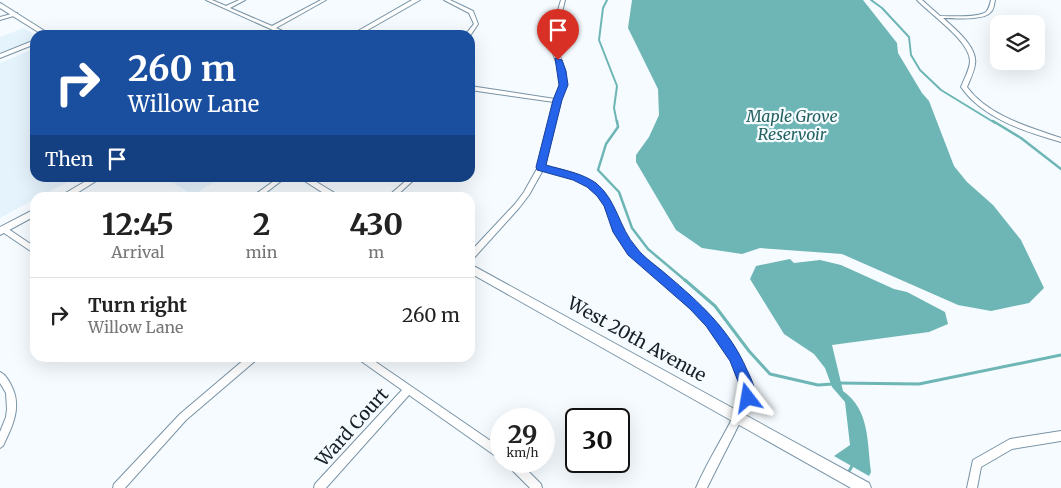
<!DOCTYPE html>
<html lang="en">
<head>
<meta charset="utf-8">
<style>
  body { margin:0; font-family:Merriweather,serif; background:#f6f6f6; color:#222; height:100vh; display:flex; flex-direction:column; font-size:19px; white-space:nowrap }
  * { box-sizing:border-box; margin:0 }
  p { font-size:16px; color:#767676 }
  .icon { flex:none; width:28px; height:28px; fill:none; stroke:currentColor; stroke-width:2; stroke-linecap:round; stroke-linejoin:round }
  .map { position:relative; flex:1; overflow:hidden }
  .side { position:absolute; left:30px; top:192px; width:445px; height:170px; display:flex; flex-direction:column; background:#fff; border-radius:15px; box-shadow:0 5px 20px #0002 }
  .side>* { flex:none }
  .banner { position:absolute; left:30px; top:30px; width:445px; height:152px; border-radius:15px; box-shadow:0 5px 20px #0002; background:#1a4fa0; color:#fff; overflow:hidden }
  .fabs { position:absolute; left:990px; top:15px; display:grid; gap:10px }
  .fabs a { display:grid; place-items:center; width:55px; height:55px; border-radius:10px; background:#fff; box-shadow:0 5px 20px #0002; font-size:25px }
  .speed { position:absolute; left:490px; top:408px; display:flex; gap:10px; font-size:25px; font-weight:700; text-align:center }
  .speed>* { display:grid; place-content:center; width:65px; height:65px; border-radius:50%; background:#fff; box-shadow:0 5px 20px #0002; line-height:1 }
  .speed small { font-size:12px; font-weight:400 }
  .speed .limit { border:2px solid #111; border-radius:8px; background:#fff; color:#111 }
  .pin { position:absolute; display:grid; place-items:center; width:42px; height:42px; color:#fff; margin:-51px -21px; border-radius:50% 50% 50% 0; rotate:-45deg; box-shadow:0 0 5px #0007 }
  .pin .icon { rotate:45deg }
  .me { position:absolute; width:55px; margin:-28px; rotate:346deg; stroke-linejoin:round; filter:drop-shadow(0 0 4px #0008) }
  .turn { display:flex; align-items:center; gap:18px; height:105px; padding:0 15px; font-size:22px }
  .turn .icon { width:65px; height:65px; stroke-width:2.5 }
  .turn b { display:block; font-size:35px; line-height:42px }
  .then { display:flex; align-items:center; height:48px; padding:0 15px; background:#0003; gap:10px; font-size:19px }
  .eta { display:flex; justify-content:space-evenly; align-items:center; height:85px; text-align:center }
  .eta b { font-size:30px; font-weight:700; line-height:35px }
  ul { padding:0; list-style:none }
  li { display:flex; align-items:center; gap:15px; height:75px; padding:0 15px; border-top:1px solid #e0e0e0 }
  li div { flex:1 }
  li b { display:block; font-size:19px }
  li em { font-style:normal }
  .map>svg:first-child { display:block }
  .built { fill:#e5f3fd }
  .water { fill:#6eb6b6 }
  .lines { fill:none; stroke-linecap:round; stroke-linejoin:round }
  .stream-far2 { stroke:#6eb6b6; stroke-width:2 }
  .stream-far1 { stroke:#6eb6b6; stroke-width:2.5 }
  .stream { stroke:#6eb6b6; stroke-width:3 }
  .minor-casing { stroke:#7993a5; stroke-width:2 }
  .tertiary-casing { stroke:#7993a5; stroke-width:2 }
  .minor { fill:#fff; fill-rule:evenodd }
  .tertiary { fill:#fff; fill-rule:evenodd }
  .route { fill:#2563eb; stroke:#184099 }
  .labels { text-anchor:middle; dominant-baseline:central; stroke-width:4.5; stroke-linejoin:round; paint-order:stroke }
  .water-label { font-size:16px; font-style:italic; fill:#236060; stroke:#f5fbff }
  .near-street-label { font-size:18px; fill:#162027; stroke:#f5fbff }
</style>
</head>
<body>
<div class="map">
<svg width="1061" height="488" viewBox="0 0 1061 488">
  <rect width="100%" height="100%" fill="#f5fbff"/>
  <!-- built -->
  <g class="built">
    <polygon points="24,28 35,35 35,40 0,54 0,37"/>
    <polygon points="35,48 35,178 75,178 39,197 35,198 35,199 0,218 0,63"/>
    <polygon points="165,178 221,178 193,195"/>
  </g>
  <!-- water -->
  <g class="water">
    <polygon points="632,0 863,0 897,43 898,53 922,93 929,101 954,166 967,182 993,205 1021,240 1044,288 1029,303 991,311 958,305 842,254 760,248 742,254 702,248 676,230 636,162 636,155 649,137 659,115 658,89 628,28"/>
    <path d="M790 259 794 263 820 260 841 265 894 289 907 292 945 312 948 324 929 332 832 345 843 391C870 410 867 442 871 472L869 476 834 456 850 445 845 402 832 387 825 368 814 354 784 334 750 279 756 266Z"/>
  </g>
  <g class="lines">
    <!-- stream-far2 -->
    <g class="stream-far2">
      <polyline points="607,0 603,8 599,40 617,86 614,108 617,123"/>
      <polyline points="871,0 882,8 909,37 911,55 920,70 941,90 995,123"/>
    </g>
    <!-- stream-far1 -->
    <g class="stream-far1">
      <polyline points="617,121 618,127 606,144 598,170 619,192 632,228 648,249 686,281"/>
      <polyline points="993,121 1021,138 1061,169"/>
    </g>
    <!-- stream -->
    <g class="stream">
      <polyline points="685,280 715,306 749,351 770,374 818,385 833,384"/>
      <polyline points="838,383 919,384 1061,355"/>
      <polyline points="848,473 852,466"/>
    </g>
    <defs>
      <g id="minor">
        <polygon points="206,0 212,0 226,6 239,0 245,0 230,8 272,26 321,0 326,0 276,28 291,35 284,35"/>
        <polygon points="444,0 450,0 473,11 478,24 470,36 465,35 474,24 469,13"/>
        <path d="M561 0H565L555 41 565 71 566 85 560 101 545 166C564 170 586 175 600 189 615 204 618 228 632 245 640 256 652 264 662 273 693 300 728 328 744 367 747 376 752 387 752 396 753 404 745 414 741 420 730 443 718 465 707 488H696C706 464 721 441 733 417 736 412 743 403 743 397 744 390 739 378 736 371 721 332 686 304 656 277 645 268 634 259 625 248 613 231 610 207 595 192 581 178 561 174 543 170L529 195 519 208 473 259 470 260V252L515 204 524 192 538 167 554 102 470 90V86L555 99 560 85 559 71 549 41Z"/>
        <path d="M917 0H922L940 16C951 16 977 18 986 12 989 9 990 4 991 0H995C994 4 994 9 991 12 984 21 954 18 943 18 954 28 978 47 975 64 974 72 970 80 967 87 988 116 1029 127 1061 138V142C1026 132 982 118 961 87 964 79 970 69 970 61 970 41 930 14 917 0Z"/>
        <polygon points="15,13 17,13 17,15 0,20 0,17"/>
        <polygon points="35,40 35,44 0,58 0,54"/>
        <polygon points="278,178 285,178 259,198 250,198"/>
        <polygon points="409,178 416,178 394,198 386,198"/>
        <polygon points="4,226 35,247 35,254 1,231 0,229 1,227"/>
        <polygon points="246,358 256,358 255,361 186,420 125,488 113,488 114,484 180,414"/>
        <polygon points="360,358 370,358 501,448 501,459 497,457 409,395 326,488 314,488 315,484 402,390 361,361"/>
        <path d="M0 372C6 375 9 381 12 387 22 408 12 427 3 446L0 448V432L6 417 7 409 6 393 0 383Z"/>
        <polygon points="1061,431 1061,441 1012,449 981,467 977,488 967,488 973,460 1010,439"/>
        <polygon points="506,461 518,461 541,484 542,488 530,488 507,465"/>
      </g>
      <g id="tertiary">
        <polygon points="412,0 420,0 359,35 351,35"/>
        <polygon points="0,3 2,4 51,35 43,35 0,8"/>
        <polygon points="91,178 101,178 69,198 57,198"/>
        <polygon points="300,178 310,178 343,198 331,198"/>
        <polygon points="35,209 35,216 0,235 0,227"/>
        <polygon points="470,264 869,483 871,488 851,488 470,273"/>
      </g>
    </defs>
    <!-- minor casing -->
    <use href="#minor" class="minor-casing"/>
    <!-- tertiary casing -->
    <use href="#tertiary" class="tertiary-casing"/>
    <!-- minor -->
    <use href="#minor" class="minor"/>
    <!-- tertiary -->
    <use href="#tertiary" class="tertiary"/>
  </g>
  <!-- route -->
  <path class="route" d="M555 58 562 60 566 71 568 85 562 100 546 165C563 170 582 173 596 183 617 200 619 228 636 247 644 258 657 266 667 275 700 303 730 330 747 370 752 380 758 392 753 403L748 405 743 403 739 384 730 361 706 326 690 309 628 255 613 232 604 206 597 196 587 187 573 180 537 170 536 167 553 100 559 85Z"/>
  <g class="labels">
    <!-- water labels -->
    <g class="water-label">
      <text x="792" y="116">Maple Grove<tspan x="792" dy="18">Reservoir</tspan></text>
    </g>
    <!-- near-street labels -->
    <g class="near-street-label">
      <text transform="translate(637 339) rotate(29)">West 20th Avenue</text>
      <text transform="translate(352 427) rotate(-48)">Ward Court</text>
    </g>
  </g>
</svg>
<div class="fabs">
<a><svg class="icon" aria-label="layers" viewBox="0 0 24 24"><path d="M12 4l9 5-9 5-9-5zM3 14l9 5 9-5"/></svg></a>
</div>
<div class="speed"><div>29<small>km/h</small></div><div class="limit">30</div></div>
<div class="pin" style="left:558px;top:60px;background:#d93025"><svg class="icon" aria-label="arrive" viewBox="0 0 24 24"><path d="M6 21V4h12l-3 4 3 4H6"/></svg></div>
<svg class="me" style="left:748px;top:398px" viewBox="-20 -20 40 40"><path d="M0-17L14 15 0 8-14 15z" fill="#2563eb" stroke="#fff" stroke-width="4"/></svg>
<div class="banner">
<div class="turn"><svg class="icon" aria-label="right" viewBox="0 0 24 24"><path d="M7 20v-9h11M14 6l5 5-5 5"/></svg><div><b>260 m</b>Willow Lane</div></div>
<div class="then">Then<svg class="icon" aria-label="arrive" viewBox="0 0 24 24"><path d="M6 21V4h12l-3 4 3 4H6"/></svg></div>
</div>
<section class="side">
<div class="eta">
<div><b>12:45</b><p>Arrival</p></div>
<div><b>2</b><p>min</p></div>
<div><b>430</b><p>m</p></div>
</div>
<ul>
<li><svg class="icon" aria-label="right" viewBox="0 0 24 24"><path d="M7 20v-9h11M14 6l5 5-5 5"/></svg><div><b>Turn right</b><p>Willow Lane</p></div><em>260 m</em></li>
</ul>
</section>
</div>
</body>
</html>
